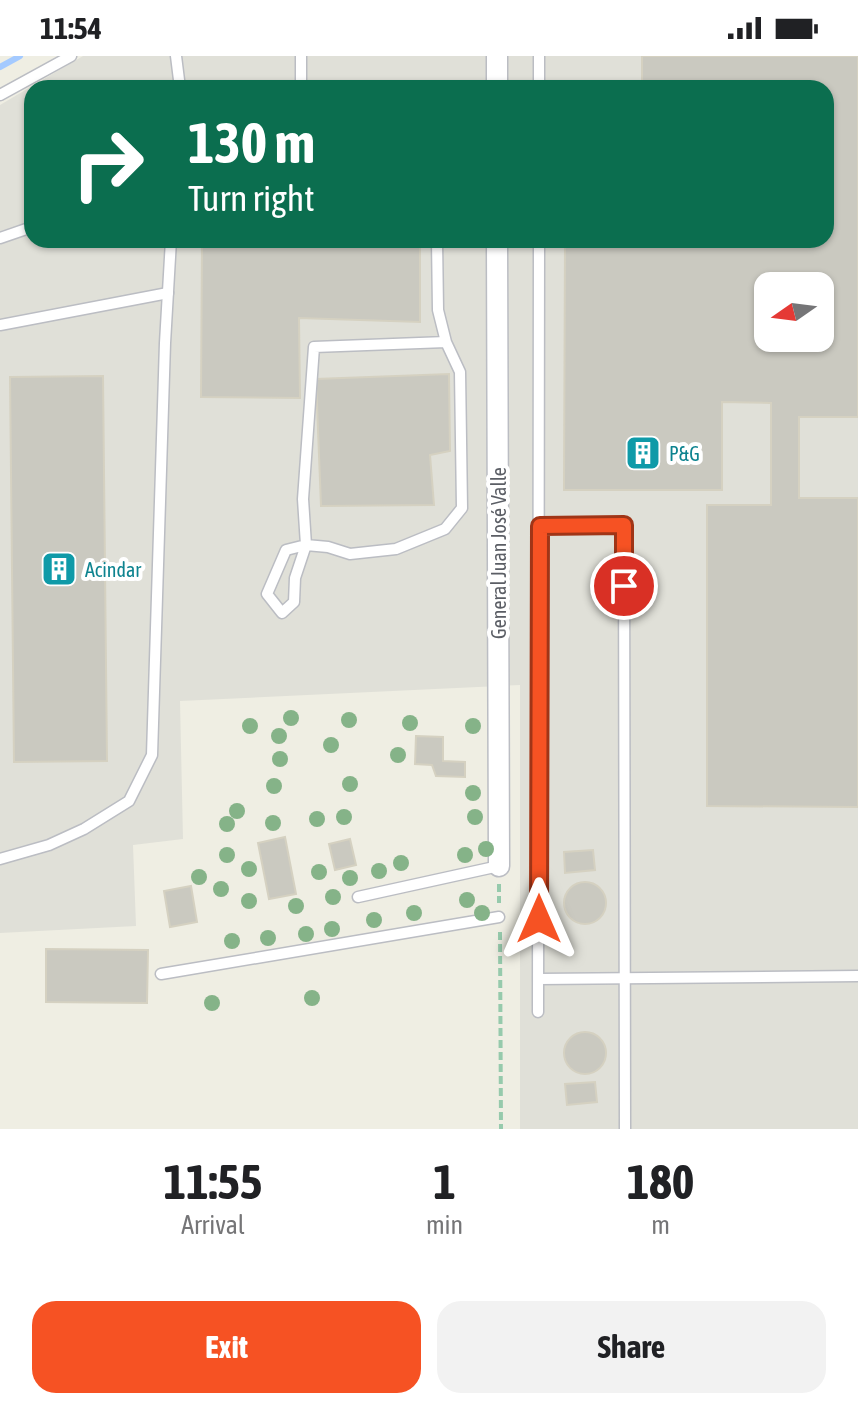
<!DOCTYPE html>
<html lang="en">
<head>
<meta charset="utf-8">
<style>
  body { margin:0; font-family:"Asap Condensed",sans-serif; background:#f2f2f2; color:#202124; height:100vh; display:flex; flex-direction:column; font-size:30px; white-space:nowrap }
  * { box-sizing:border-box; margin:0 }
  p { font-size:26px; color:#757577 }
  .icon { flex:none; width:44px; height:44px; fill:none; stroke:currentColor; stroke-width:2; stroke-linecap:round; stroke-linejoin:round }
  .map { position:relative; height:1073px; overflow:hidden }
  .side { display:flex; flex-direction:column; background:#fff; flex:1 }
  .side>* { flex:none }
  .hud { position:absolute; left:24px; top:24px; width:810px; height:168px; border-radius:24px; box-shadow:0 2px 6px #0004; background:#0b6e4f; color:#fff; overflow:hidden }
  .needle { width:52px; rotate:256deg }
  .controls { position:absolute; left:754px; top:216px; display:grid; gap:16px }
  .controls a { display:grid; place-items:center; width:80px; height:80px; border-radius:16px; background:#fff; box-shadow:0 2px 6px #0004; font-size:40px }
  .pin { position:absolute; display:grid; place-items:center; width:68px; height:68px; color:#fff; margin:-34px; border:4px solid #fff; border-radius:50%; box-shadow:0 2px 8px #0007 }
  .me { position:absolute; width:88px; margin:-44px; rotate:0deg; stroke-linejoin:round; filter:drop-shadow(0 0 6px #0008) }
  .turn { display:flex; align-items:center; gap:28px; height:168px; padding:0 32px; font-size:36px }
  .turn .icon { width:104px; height:104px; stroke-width:2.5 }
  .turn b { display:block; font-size:56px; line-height:68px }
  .eta { display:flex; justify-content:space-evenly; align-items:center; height:136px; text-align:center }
  .eta b { font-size:48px; font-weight:700; line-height:56px }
  .button { display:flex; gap:16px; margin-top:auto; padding:16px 32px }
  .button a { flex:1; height:92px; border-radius:24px; background:#f65223; color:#fff; font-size:32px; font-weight:700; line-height:92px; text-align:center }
  .button a+a { background:#f2f2f2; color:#202124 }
  .status { display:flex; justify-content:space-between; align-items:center; height:56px; padding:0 40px; background:#fff; direction:ltr }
  .status svg { height:22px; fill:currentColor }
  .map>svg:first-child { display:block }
  .industrial { fill:#e0e0d8; fill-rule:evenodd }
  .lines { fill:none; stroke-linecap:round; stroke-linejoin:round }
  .stream { stroke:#a4caff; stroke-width:6 }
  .building { fill:#cac9c0; stroke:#d5d1c1; stroke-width:2; fill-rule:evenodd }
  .lane-casing { stroke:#bbbdc3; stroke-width:13 }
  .street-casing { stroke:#bbbdc3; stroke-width:23 }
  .path { stroke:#96caac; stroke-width:4; stroke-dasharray:8 4; stroke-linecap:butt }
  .lane { stroke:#fff; stroke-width:10 }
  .street { stroke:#fff; stroke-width:20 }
  .tree { fill:#85b388 }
  .route-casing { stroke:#a03517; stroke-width:20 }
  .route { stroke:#f65223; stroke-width:14 }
  .labels { text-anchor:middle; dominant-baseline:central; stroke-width:8; stroke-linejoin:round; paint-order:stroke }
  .culture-label { font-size:20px; fill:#0d838f; stroke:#fff; text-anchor:start }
  .street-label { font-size:20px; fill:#5b5e65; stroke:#fff }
</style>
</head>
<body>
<div class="status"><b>11:54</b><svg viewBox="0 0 49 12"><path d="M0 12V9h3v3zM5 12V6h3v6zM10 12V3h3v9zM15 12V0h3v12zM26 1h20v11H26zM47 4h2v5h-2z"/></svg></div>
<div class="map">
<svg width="858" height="1073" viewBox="0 0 858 1073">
  <rect width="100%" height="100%" fill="#efeee3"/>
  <!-- industrial -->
  <path class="industrial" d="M83 0H858V1073H520V629L180 645 183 783 133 789 136 870 0 877V49ZM32 32H826V184H32ZM768 230H820V282H768Z"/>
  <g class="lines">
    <!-- stream -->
    <polyline class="stream" points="0,11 20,0"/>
  </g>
  <!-- building -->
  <g class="building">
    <path d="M642 0H858V361H799V442H858V751L707 750V449H771V347L722 346V434H564L565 184H826V32H642ZM768 230H820V282H768Z"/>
    <polygon points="202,184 420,184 420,266 299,262 300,342 201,341"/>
    <polygon points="449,318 450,395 430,399 434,449 321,450 316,323"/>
    <polygon points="103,320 107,705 14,706 10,321"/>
    <polygon points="416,680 443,681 443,705 465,706 465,721 436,720 432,709 415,708"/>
    <polygon points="285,781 296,838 269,843 258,787"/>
    <polygon points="350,783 356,809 335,814 329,788"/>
    <polygon points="593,794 595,814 565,817 564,796"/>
    <circle cx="585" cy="847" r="21"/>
    <polygon points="191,830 197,866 170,871 164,835"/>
    <polygon points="46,893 148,894 147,947 46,946"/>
    <circle cx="585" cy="997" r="21"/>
    <polygon points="595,1026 597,1046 567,1049 565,1028"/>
  </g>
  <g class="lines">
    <defs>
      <g id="lane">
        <polyline points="176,0 180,32"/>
        <polyline points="539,0 539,32"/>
        <polyline points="301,32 301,0"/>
        <polyline points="0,39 71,0"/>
        <polyline points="0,182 32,171"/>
        <polyline points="437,184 438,254 446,286 460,316 462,452 445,473 396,493 350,498 328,491 306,489 286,494 267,538 282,557 294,546 295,522 306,489 303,443 314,291 446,286"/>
        <polyline points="0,269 168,237"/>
        <polyline points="540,470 624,469 625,1073"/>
        <polyline points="0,803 49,789 84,773 129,745 152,699 165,287 171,184"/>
        <polyline points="358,841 499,810"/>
        <polyline points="161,918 499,861"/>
        <polyline points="539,923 858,920"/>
        <polyline points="538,956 539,184"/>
      </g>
      <g id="street">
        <polyline points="497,0 497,32"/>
        <polyline points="497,184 499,810"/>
      </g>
    </defs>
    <!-- lane casing -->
    <use href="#lane" class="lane-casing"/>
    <!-- street casing -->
    <use href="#street" class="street-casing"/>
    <!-- path -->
    <g class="path">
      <polyline points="499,828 499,847"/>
      <polyline points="500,876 501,1073"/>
    </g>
    <!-- lane -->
    <use href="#lane" class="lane"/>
    <!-- street -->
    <use href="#street" class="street"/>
  </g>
  <!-- trees -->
  <g class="tree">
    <circle cx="291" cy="662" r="8"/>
    <circle cx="349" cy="664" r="8"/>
    <circle cx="410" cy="667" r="8"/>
    <circle cx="250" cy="670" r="8"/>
    <circle cx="473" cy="670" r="8"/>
    <circle cx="279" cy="680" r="8"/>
    <circle cx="331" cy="689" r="8"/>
    <circle cx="398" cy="699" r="8"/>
    <circle cx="280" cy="703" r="8"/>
    <circle cx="350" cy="728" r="8"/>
    <circle cx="274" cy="730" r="8"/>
    <circle cx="473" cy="737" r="8"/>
    <circle cx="237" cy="755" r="8"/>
    <circle cx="344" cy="761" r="8"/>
    <circle cx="475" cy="761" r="8"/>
    <circle cx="317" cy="763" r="8"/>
    <circle cx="273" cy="767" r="8"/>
    <circle cx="227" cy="768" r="8"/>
    <circle cx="486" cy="793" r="8"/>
    <circle cx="227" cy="799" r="8"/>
    <circle cx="465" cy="799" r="8"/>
    <circle cx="401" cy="807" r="8"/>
    <circle cx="249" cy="813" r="8"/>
    <circle cx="379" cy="815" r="8"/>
    <circle cx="319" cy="816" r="8"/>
    <circle cx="199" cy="821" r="8"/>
    <circle cx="350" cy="822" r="8"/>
    <circle cx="221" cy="833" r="8"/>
    <circle cx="333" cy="841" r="8"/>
    <circle cx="467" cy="844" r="8"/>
    <circle cx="249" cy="845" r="8"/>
    <circle cx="296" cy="850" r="8"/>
    <circle cx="414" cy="857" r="8"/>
    <circle cx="482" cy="857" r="8"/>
    <circle cx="374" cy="864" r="8"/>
    <circle cx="332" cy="873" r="8"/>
    <circle cx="306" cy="878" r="8"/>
    <circle cx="268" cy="882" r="8"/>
    <circle cx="232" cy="885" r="8"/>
    <circle cx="312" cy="942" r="8"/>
    <circle cx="212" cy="947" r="8"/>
  </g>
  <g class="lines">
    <defs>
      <polyline id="route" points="539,863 540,470 624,469 624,530"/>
    </defs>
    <!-- route casing -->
    <use href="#route" class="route-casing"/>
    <!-- route -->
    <use href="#route" class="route"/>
  </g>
  <!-- icons -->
  <defs>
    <symbol id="building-square" viewBox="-11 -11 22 22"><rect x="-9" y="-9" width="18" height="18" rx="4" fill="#0f9aa8" stroke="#fff"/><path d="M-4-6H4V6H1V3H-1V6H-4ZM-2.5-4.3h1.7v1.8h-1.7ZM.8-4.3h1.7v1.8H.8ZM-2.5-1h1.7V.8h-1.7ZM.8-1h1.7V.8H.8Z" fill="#fff"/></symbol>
  </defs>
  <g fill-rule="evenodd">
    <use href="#building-square" x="623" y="377" width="40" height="40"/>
    <use href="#building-square" x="39" y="493" width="40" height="40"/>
  </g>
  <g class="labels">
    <!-- culture labels -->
    <g class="culture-label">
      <text x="669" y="397">P&amp;G</text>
      <text x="85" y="513">Acindar</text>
    </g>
    <!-- street labels -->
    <g class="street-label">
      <text transform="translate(498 497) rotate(-90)">General Juan José Valle</text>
    </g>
  </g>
</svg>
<div class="controls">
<a><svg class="needle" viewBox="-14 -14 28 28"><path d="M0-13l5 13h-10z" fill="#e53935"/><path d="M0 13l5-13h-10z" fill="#757577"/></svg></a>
</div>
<div class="pin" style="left:624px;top:530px;background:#d93025"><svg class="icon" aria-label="arrive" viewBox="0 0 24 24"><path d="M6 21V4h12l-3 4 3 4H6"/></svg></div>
<svg class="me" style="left:539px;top:863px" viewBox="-20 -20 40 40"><path d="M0-17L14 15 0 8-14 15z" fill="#f65223" stroke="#fff" stroke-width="4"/></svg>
<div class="hud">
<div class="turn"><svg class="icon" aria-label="right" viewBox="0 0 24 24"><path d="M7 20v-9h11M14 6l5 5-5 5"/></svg><div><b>130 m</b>Turn right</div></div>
</div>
</div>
<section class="side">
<div class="eta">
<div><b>11:55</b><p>Arrival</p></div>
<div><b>1</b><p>min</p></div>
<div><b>180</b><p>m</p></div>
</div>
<div class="button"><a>Exit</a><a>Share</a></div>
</section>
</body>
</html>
